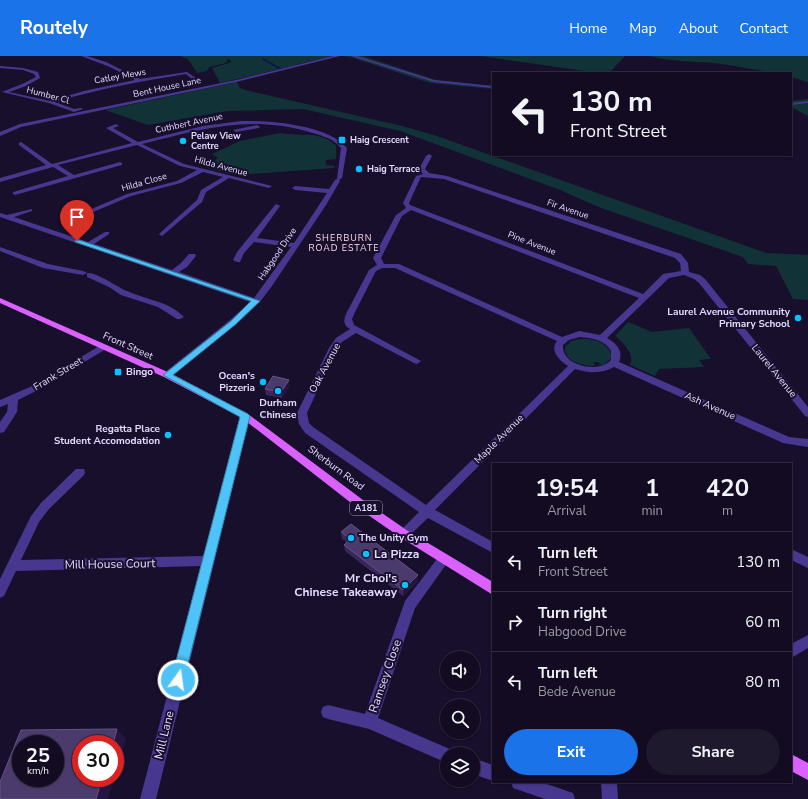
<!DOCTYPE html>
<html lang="en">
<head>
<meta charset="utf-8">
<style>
  body { margin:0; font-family:"Nunito Sans",sans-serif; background:#1f192e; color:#f1f3f6; height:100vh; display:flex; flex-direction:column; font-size:15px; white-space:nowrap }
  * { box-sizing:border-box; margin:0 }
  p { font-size:13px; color:#9c9ba5 }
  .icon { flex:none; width:22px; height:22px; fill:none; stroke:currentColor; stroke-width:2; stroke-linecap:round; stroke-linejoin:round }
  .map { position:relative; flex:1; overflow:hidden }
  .sheet { position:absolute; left:492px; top:407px; width:300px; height:320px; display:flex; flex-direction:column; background:#120b21; border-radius:0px; box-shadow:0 1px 3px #0004,0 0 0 1px #312b3f }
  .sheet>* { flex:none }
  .top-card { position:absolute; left:492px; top:16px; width:300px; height:84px; border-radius:0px; box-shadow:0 1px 3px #0004,0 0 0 1px #312b3f; background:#120b21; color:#f1f3f6; overflow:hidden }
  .controls { position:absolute; left:440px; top:595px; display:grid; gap:8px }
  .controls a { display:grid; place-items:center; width:40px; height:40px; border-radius:50%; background:#120b21; box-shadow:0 1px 3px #0004,0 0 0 1px #312b3f; font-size:20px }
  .speed { position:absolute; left:12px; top:679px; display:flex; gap:8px; font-size:20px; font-weight:700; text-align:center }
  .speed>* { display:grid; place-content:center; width:52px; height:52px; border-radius:50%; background:#120b21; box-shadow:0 1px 3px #0004,0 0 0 1px #312b3f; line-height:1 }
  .speed small { font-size:10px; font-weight:400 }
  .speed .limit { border:6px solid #d22; background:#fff; color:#111 }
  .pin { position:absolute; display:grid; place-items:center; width:34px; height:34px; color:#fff; margin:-41px -17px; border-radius:50% 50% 50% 0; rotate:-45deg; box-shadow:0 0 4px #0007 }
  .pin .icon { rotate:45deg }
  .me { position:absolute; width:44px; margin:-22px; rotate:14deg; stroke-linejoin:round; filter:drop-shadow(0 0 3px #0008) }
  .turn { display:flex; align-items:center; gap:14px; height:84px; padding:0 12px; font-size:18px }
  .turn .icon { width:52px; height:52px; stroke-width:2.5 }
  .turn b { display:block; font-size:28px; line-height:34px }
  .eta { display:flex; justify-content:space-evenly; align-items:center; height:68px; text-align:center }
  .eta b { font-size:24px; font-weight:700; line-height:28px }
  .primary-button { display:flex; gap:8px; margin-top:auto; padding:8px 12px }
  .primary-button a { flex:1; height:46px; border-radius:24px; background:#1a73e8; color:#fff; font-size:16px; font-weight:700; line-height:46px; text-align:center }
  .primary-button a+a { background:#1f192e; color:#f1f3f6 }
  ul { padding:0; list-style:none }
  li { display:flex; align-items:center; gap:12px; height:60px; padding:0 12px; border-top:1px solid #312b3f }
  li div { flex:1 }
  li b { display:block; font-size:15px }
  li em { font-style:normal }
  header { display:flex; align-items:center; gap:24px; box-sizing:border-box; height:56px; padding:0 20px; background:#1a73e8; color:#fff }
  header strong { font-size:19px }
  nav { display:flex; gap:22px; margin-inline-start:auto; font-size:14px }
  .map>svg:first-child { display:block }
  .green { fill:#113337 }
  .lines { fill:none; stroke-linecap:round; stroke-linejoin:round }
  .stream { stroke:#06164e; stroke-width:2 }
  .minor { fill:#47378f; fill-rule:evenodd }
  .major { fill:#db61ff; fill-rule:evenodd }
  .wall { fill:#39275b }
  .shaded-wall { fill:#241641 }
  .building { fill:#4b3b6d; stroke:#635484; fill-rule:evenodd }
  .route { fill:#4fc3f7; stroke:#337fa1 }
  .poi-dot { fill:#06c2ff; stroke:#180f2c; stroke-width:1.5 }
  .labels { text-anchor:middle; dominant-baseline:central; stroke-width:4; stroke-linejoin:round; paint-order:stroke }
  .far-street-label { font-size:9px; fill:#e4daff; stroke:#180f2c }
  .far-poi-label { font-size:9px; font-weight:bold; fill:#e4daff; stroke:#180f2c; text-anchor:start }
  .far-neighbourhood-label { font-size:9px; letter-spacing:1px; fill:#ffdced; stroke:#180f2c }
  .shield { fill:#180f2c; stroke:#a79dc0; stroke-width:1 }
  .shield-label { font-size:9px; font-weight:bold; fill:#e4daff }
  .poi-label { font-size:10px; font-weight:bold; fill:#e4daff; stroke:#180f2c; text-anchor:end }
  .street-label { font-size:10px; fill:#e4daff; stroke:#180f2c }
  .near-poi-label { font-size:12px; font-weight:bold; fill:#e4daff; stroke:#180f2c; text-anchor:start }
  .near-street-label { font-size:12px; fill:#e4daff; stroke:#180f2c }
</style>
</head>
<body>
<header>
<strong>Routely</strong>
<nav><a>Home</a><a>Map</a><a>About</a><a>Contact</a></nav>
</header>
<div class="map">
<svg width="808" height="743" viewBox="0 0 808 743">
  <rect width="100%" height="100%" fill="#180f2c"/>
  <!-- green -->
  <g class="green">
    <polygon points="180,0 333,0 220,27 212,12 229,7 231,5 228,3 226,7 209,11 207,15 197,17 188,3"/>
    <polygon points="342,0 363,0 436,24 493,30 493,33 430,27 350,1"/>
    <polygon points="480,0 625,0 609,17 599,17"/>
    <path d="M650 0H808V26L791 21V17C765 17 740 10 714 7 693 5 670 6 650 0Z"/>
    <polygon points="237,26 240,32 245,34 402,70 437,80 766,197 808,199 808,244 793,243 776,210 748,208 743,201 601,152 560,134 400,75 303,53 227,55 148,69 105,54"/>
    <polygon points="808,43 808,60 791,51 791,45"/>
    <path d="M280 77C299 81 322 74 336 90V103L326 104V109L335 110 334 112 235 119 208 112 207 111 218 102 212 98 240 85Z"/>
    <path d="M628 266 652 276 689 272 711 303 699 304 704 311 659 313 655 320 630 309C635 298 624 287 615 280Z"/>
    <path d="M581 283C595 282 610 287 612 302L602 310 598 306H593L595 310C584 310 564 306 565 291L571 285Z"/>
  </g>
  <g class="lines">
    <!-- stream -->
    <polyline class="stream" points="263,3 281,13"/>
    <!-- minor -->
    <g class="minor">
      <path d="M81 0H87L106 6 140 23 187 16 196 22 192 23 186 18C142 25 98 33 55 46L74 53 81 52 83 53 74 56 49 47 2 36 22 28 36 21 34 18 23 14 0 12V10L23 12 38 16 40 22 26 30 9 36 50 45 84 35 135 24 110 11Z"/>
      <polygon points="333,0 340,0 236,26 21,71 0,80 0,76 20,68 236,24"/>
      <polygon points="351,0 357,0 434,24 493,30 493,32 434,26"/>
      <polygon points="808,45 808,47 791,49 791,47"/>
      <path d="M241 65C269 64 329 69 347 92L342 122 339 124 340 125 326 149 272 230 259 247 236 268 170 321H164L162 319 164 317 230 264 250 246 0 161V157L7 159 32 153V155L14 161 88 186 105 176H109V178L94 188 172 214 181 207 189 198H195L196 200 187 211 179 216 254 242 291 191 254 186 244 197 240 206H237L233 204 237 196 275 149 277 148 280 150 257 182 294 187 327 137 295 134 292 132 295 130 329 133 335 124 337 123 341 92C332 81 319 79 306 75 246 59 200 74 142 88L184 108 272 130 269 132 229 122 206 136 202 146 162 180 159 178 160 177 197 144 201 134 223 121 203 116 181 127 131 140 91 157 89 156V154L127 138 177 125 197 114 180 110 137 89 58 109 74 119 120 106 122 107V109L15 139 13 138V136L68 120 53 111 0 126V122L46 109 19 89V87L21 86 52 108 132 87 106 72 116 68 119 70 113 72 138 86 203 70Z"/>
      <polygon points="257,69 260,71 259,72 236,76 233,74"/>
      <path d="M429 98 432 100 425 113 429 117 447 120 681 198 688 207 689 216 700 219 705 223 808 351V361L805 360 699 227 694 223 684 219 669 222 607 282C616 287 624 295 619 306L789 381 808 383V391L783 387 614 311C602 318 588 317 575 313L435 454 493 486V497L428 462 408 481 404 483 400 481 398 478 400 475 419 456 305 377 299 368 297 357 329 292 336 282 350 273C342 269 344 262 347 256L369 214 377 209 373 202 396 159 406 152 403 147 416 120 423 118 419 113 426 100ZM421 121 444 123 675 202 680 207 681 215 663 218 643 238 410 149 409 147ZM411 154 639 242 600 279 579 275 562 281 399 208H384L381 202 402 160ZM382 212H395L557 285C549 295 560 305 568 310L426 449 313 371 309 367 307 357 337 292 342 286 356 277 414 307 417 308 421 305 354 269 352 263 355 256 376 215ZM580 281C592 282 605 284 611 295V304C599 318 561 310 563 289L569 284Z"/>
      <polygon points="0,191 48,208 83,215 87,217 83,219 43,212 0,195"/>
      <path d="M87 217C97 216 117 231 127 235 146 244 169 245 184 261L180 263H177L158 251 121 239 109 231 87 221Z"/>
      <polygon points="103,288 107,291 106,293 36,335 18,344 17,356 4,376 0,377 0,366 7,356 8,348 0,351 0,344 30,331"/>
      <polygon points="245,357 250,360 156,743 140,743 201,510 16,515 4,540 0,542 0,523 31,460 41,447 76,413 84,413 85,416 84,419 49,453 39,466 21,504 204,500 240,360"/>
      <polygon points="791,493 808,501 808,512 791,504"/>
      <polygon points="444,498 448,499 450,503 415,552 378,662 452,694 454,698 447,698 447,707 369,673 328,663 323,661 321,656 323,651 328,649 365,658 405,545 440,499"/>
      <polygon points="808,579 808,592 791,602 791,588"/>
      <polygon points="473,702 493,709 493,725 473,718"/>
      <polygon points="511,726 541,726 573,737 575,743 545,743 513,732"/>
      <polygon points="601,726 617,726 618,743 602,743"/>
    </g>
    <!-- major -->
    <g class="major">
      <polygon points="0,242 170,317 248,358 363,444 408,475 493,526 493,539 400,481 355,450 242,362 164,321 0,247"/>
      <polygon points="791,698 808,707 808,724 791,715"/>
    </g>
  </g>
  <!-- wall -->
  <g class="wall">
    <polygon points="290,330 282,342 266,339 265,333"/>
    <polygon points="341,476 418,519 418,525 403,540 345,495 344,489 347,486 342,483"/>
  </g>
  <!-- shaded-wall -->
  <g class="shaded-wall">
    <polygon points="289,324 290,330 282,342 281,336"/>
    <polygon points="418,519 418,525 403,540 403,534"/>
    <polygon points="117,673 126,683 115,720 115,688 113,688"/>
    <polygon points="102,722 114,722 108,743 96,743"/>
  </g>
  <!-- building -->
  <g class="building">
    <polygon points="273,320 289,324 281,336 265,333"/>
    <polygon points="351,468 418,519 403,534 344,489 350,483 341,476"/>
    <path d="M117 673 113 688H81V722H102L96 743H0V726L21 674ZM21 688H55V722H21Z"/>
  </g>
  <!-- route -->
  <polygon class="route" points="75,184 79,184 260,245 236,268 173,319 248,358 250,360 184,624 182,629 178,630 173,629 171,624 240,361 163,319 231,265 251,245 75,186"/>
  <!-- markers -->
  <g class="poi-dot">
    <rect x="338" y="80" width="8" height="8" rx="2"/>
    <circle cx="183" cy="85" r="4"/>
    <circle cx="359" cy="113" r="4"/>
    <circle cx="798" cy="262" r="4"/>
    <rect x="114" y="312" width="8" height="8" rx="2"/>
    <circle cx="263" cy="326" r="4"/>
    <circle cx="278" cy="335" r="4"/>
    <circle cx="168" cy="379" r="4"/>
    <circle cx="351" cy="482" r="4"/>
    <circle cx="366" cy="498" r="4"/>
    <circle cx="405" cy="529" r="4"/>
  </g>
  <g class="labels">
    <!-- far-street labels -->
    <g class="far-street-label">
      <text transform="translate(120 20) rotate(-10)">Catley Mews</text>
      <text transform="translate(167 31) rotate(-12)">Bent House Lane</text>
      <text transform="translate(48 39) rotate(15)">Humber Cl</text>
      <text transform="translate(189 67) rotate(-12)">Cuthbert Avenue</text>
      <text transform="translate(221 110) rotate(15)">Hilda Avenue</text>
      <text transform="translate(144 126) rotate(-16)">Hilda Close</text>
      <text transform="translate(568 153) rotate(19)">Fir Avenue</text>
      <text transform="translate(532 187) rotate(21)">Pine Avenue</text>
      <text transform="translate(277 198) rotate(-56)">Habgood Drive</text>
    </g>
    <!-- far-poi labels -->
    <g class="far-poi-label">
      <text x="191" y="80">Pelaw View<tspan x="191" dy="10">Centre</tspan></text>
      <text x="350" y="84">Haig Crescent</text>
      <text x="367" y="113">Haig Terrace</text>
    </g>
    <!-- far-neighbourhood labels -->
    <g class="far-neighbourhood-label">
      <text x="344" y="182">SHERBURN<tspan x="344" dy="10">ROAD ESTATE</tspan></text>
    </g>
    <!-- shield labels -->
    <rect class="shield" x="350" y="445" width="32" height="14" rx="3"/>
    <g class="shield-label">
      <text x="366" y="452">A181</text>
    </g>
    <!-- poi labels -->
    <g class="poi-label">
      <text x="790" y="256">Laurel Avenue Community<tspan x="790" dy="12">Primary School</tspan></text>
      <text x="126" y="316" text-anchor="start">Bingo</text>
      <text x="255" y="320">Ocean's<tspan x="255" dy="12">Pizzeria</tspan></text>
      <text x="278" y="347" text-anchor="middle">Durham<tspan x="278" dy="12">Chinese</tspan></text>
      <text x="160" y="373">Regatta Place<tspan x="160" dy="12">Student Accomodation</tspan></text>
      <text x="359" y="482" text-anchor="start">The Unity Gym</text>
    </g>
    <!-- street labels -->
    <g class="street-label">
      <text transform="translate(128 290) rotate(24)">Front Street</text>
      <text transform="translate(325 312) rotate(-62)">Oak Avenue</text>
      <text transform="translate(774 315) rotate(51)">Laurel Avenue</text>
      <text transform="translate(58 318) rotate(-31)">Frank Street</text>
      <text transform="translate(710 350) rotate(24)">Ash Avenue</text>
      <text transform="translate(499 383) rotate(-45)">Maple Avenue</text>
      <text transform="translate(336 412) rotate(37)">Sherburn Road</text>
    </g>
    <!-- near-poi labels -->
    <g class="near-poi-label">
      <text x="374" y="498">La Pizza</text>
      <text x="397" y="522" text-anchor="end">Mr Choi's<tspan x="397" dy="14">Chinese Takeaway</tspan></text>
    </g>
    <!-- near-street labels -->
    <g class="near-street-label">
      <text transform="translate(110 508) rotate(-1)">Mill House Court</text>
      <text transform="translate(385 620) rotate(-71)">Ramsey Close</text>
      <text transform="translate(164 679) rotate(-76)">Mill Lane</text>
    </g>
  </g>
</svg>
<div class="controls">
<a><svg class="icon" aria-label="sound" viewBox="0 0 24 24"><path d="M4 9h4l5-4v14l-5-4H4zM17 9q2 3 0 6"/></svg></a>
<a><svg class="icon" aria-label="search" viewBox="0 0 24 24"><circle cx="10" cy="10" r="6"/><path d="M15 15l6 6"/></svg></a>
<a><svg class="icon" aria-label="layers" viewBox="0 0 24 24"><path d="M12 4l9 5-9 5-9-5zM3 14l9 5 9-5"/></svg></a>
</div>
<div class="speed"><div>25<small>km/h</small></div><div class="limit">30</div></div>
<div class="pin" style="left:77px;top:185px;background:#d93025"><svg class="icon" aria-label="arrive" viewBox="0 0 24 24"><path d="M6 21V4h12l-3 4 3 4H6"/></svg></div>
<svg class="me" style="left:178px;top:624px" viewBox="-20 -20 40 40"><circle r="17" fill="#4fc3f7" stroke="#fff" stroke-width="3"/><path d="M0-11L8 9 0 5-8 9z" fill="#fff"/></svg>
<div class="top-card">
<div class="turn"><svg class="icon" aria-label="left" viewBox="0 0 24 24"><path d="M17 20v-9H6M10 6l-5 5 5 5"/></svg><div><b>130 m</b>Front Street</div></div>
</div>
<section class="sheet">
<div class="eta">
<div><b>19:54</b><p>Arrival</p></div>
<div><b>1</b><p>min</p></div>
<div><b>420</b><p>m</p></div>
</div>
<ul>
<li><svg class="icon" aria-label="left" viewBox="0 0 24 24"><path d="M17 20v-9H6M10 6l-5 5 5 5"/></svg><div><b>Turn left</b><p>Front Street</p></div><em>130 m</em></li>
<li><svg class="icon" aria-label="right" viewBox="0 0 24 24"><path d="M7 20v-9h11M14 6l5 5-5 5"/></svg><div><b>Turn right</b><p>Habgood Drive</p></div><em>60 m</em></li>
<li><svg class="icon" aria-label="left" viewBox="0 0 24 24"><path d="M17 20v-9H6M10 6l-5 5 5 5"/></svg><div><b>Turn left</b><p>Bede Avenue</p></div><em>80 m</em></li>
</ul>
<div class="primary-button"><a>Exit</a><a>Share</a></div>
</section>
</div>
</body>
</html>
